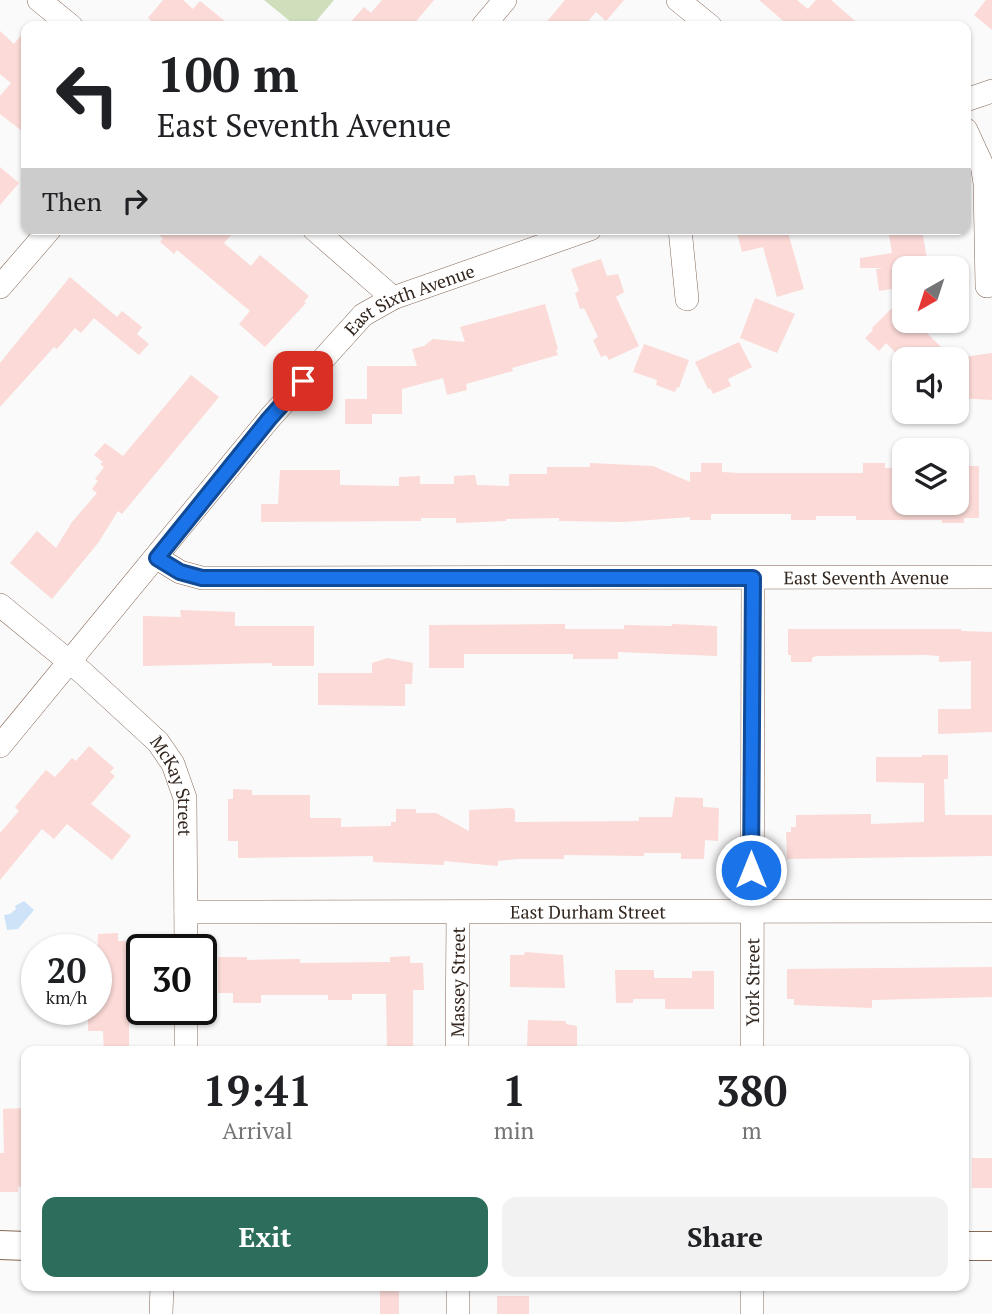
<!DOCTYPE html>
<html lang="en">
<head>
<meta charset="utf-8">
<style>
  body { margin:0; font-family:"PT Serif",serif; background:#f2f2f2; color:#202124; height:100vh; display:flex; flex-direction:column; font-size:26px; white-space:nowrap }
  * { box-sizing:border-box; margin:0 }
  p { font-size:23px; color:#757577 }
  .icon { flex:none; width:38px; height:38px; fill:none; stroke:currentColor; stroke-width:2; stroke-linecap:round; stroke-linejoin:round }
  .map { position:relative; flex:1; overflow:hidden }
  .panel { position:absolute; left:21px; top:1046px; width:948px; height:245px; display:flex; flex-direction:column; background:#fff; border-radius:14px; box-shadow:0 2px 5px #0004 }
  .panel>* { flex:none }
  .banner { position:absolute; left:21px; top:21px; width:950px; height:214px; border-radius:14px; box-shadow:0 2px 5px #0004; background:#fff; color:#202124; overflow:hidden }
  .needle { width:46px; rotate:219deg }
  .tools { position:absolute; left:892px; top:256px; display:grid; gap:14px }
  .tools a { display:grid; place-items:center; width:77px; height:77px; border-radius:14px; background:#fff; box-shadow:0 2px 5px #0004; font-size:35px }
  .speed { position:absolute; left:21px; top:934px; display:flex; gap:14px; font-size:35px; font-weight:700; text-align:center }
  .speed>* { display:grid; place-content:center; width:91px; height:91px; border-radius:50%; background:#fff; box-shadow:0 2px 5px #0004; line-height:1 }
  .speed small { font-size:18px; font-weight:400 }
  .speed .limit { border:4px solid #111; border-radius:10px; background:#fff; color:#111 }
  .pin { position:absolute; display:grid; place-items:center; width:60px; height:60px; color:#fff; margin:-30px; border-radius:14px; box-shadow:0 4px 10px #0006 }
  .me { position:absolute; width:77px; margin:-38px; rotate:0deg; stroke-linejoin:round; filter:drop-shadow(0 0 5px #0008) }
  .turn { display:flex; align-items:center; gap:24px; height:147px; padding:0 21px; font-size:32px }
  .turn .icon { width:91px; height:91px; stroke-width:2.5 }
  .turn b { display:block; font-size:49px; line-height:60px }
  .then { display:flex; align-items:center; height:66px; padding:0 21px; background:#0003; gap:14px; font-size:26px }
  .eta { display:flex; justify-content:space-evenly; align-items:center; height:119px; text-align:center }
  .eta b { font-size:42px; font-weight:600; line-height:49px }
  .button { display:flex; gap:14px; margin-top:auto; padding:14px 21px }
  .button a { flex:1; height:80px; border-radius:14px; background:#2c6d5c; color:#fff; font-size:28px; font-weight:600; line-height:80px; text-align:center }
  .button a+a { background:#f2f2f2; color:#202124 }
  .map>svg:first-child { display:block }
  .green { fill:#cfdfbc }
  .water { fill:#cee3f8 }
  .building { fill:#fbdad7 }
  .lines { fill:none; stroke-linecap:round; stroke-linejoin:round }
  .minor-casing { stroke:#856856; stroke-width:24 }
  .tertiary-casing { stroke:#856856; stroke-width:30 }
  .minor { stroke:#fff; stroke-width:23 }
  .tertiary { stroke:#fff; stroke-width:28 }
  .route-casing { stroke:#114b97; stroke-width:18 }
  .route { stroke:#1a73e8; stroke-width:12 }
  .labels { text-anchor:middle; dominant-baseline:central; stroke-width:6; stroke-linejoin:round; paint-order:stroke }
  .street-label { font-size:18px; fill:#32261e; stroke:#fff }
</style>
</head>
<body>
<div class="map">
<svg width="992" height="1314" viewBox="0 0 992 1314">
  <rect width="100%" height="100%" fill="#fafafa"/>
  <!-- green -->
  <polygon class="green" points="264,0 334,0 312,26 296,26"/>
  <!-- water -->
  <polygon class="water" points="24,901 34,910 18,929 7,930 4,915 10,914 16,909 15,906"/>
  <!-- building -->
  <g class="building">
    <polygon points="163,0 183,0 193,9 200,1 231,26 157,26 148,18"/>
    <polygon points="382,0 434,0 412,26 347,26 364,7 371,13"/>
    <polygon points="565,0 624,0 606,21 596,12 584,26 543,26"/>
    <polygon points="759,0 797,0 808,9 816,0 831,0 861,26 789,26"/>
    <polygon points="986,0 992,0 992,30 974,15"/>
    <polygon points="26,29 26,134 0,114 0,96 11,83 0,74 0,31 14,44"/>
    <polygon points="0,167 19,183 0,205"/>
    <polygon points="152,229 236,229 224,243 251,266 260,255 309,296 304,302 306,303 265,347 239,324 250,311 177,250 174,254 160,242 163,238"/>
    <polygon points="736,229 787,229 804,289 777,297 763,247 742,252"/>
    <polygon points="888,229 922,229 928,266 905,268 905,287 879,291 876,269 884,268 860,268 860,258 892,253"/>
    <polygon points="601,259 607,276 618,274 624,292 616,297 639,346 609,360 606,355 601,357 593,340 598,337 584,308 580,309 575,293 579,291 571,269"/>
    <polygon points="70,277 117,317 122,311 142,327 137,334 149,344 139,355 94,318 81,333 75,328 57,349 54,347 0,407 0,363"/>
    <polygon points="905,295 905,320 914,320 953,359 902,359 886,343 879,351 865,338 873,330 872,328"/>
    <polygon points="755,298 795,314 777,353 740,338"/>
    <polygon points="545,304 558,349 556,350 558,355 512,368 513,371 466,384 467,390 447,395 443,378 402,389 402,414 372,414 372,424 345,424 345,399 367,399 367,366 417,366 412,349 424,346 433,339 465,342 460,327"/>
    <polygon points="739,342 752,367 728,379 731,386 713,394 710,388 708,389 695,362"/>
    <polygon points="644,344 689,360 679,388 677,387 675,392 656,385 657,380 633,372"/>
    <polygon points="992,353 992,400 957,398 957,358"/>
    <polygon points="191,375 219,397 122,514 118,511 98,543 52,599 10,563 37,531 56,548 72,522 97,493 92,489 98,481 95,479 104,467 100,464 103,462 94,455 105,443 123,456"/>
    <polygon points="590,463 653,466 690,482 690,472 701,472 701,463 722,463 722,472 739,473 863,473 863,463 885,463 885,468 905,468 905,502 957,502 957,466 979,466 979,518 964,518 964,523 942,523 942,520 856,520 856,516 816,516 816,520 791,520 791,514 711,514 711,520 690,520 690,517 623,522 559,521 559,518 506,519 506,521 456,523 456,518 421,518 421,521 261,522 261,504 278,504 280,470 340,470 340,485 399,486 399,477 420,476 420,484 454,484 454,476 475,475 477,485 509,486 509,474 547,474 547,467 590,467"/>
    <polygon points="180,610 235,612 235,626 314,626 314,666 272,666 272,663 143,666 143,616 181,617"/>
    <polygon points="565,624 565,629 624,629 624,625 672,626 672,624 717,626 717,656 618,652 618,659 573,659 573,654 464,654 464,668 429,668 429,625"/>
    <polygon points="788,629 961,629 961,631 992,632 992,732 938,734 938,709 971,709 971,661 939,662 939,656 926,655 816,656 812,658 812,662 791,662 791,655 788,655"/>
    <polygon points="388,658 413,663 412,684 405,684 405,706 318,705 318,673 372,673 372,663"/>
    <polygon points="89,746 114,768 110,772 115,776 91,804 131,836 112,860 67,824 54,839 42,829 0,880 0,833 19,811 15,807 46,770 55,777 72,758 76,761"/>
    <polygon points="922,755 948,755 948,779 944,779 945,815 992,815 992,856 787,859 786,832 791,832 791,827 796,827 796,815 871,814 871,824 924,822 924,783 876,782 876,757 922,757"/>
    <polygon points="233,789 252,790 252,795 310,795 310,818 341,818 341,827 391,826 391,822 396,822 396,809 416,809 416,813 436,813 469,831 469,810 512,808 515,810 515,822 639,821 639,817 672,817 675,797 703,798 703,807 719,808 718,841 705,840 704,859 681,859 681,853 644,853 644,856 564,855 564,859 517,859 498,861 498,866 444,861 444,865 373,862 373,856 238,858 238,841 228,841 228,799 233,799"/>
    <polygon points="118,933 118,941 130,941 130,959 134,959 134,976 129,976 129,1052 104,1052 103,1031 88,1031 88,1010 96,1010 98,934"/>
    <polygon points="525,952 563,955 565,988 510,987 510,955 524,955"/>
    <polygon points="410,956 410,963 423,963 424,990 413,990 413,1050 387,1050 386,994 352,994 352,1000 328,1000 328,995 261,995 261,1003 233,1003 233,993 218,993 218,957 247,957 247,960 300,959 300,963 390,962 390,957"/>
    <polygon points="992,967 992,997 872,1000 872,1008 794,1005 794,999 787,999 787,969"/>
    <polygon points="615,970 654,970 654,978 692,978 692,971 714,971 714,1009 665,1009 665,999 633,999 633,1003 616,1003"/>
    <polygon points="528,1020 566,1021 566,1024 577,1026 577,1047 527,1049"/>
    <polygon points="26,1108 26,1186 18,1187 18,1192 0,1192 0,1153 4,1153 3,1109"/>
    <rect x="972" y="1158" width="20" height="30"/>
    <rect x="380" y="1286" width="19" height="28"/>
    <rect x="497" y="1296" width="32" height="18"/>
  </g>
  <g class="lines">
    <defs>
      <g id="minor">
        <polyline points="39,0 71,26"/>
        <polyline points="678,0 710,26"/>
        <polyline points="483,26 505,0"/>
        <polyline points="966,100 992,91"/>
        <polyline points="966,130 982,165 985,183 987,286"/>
        <polyline points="314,229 393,298"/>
        <polyline points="680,229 687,299"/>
        <polyline points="0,287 50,229"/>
        <path id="s1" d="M157 558 180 572 202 578 992 577"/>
        <path id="s2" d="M0 605 83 673 158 742 173 764 185 798 186 950"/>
        <path id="s3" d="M0 746 269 419 363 315 393 298 590 229"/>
        <path id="s4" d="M186 912 992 911"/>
        <polyline points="186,1010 186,1052"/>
        <path id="s5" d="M457 1052 458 913"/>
        <path id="s6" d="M752 1052 753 578"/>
        <polyline points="458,1286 458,1314"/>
        <polyline points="752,1286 752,1314"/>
        <polyline points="161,1314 162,1286"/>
      </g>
      <g id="tertiary">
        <polyline points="0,1245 26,1246"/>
        <polyline points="964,1246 992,1246"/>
      </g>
    </defs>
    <!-- minor casing -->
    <use href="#minor" class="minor-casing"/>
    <!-- tertiary casing -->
    <use href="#tertiary" class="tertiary-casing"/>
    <!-- minor -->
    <use href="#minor" class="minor"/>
    <!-- tertiary -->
    <use href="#tertiary" class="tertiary"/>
  </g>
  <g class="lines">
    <defs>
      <polyline id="route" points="303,381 269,419 157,558 180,572 202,578 753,578 751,870"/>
    </defs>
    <!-- route casing -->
    <use href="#route" class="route-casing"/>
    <!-- route -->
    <use href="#route" class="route"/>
  </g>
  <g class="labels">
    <!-- street labels -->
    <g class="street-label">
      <text stroke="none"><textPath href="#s3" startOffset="612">East Sixth Avenue</textPath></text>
      <text stroke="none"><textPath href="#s1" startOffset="714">East Seventh Avenue</textPath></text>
      <text stroke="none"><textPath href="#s2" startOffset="257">McKay Street</textPath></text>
      <text stroke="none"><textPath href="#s4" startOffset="402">East Durham Street</textPath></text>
      <text stroke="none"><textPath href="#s5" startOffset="70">Massey Street</textPath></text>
      <text stroke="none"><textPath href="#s6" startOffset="70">York Street</textPath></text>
    </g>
  </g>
</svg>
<div class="tools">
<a><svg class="needle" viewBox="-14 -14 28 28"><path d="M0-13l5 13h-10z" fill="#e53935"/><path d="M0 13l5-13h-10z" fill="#757577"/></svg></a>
<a><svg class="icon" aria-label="sound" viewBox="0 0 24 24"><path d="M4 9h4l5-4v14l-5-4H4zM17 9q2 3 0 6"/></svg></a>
<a><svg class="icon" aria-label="layers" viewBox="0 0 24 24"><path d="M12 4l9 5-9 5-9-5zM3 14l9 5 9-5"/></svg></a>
</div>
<div class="speed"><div>20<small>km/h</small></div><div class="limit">30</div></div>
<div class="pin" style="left:303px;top:381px;background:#d93025"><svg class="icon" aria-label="arrive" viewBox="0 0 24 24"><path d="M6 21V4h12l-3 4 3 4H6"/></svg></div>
<svg class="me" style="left:751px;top:870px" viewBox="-20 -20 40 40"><circle r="17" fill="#1a73e8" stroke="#fff" stroke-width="3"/><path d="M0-11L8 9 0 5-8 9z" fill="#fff"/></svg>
<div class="banner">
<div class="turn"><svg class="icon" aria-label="left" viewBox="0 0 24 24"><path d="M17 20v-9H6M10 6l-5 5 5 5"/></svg><div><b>100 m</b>East Seventh Avenue</div></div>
<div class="then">Then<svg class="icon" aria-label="right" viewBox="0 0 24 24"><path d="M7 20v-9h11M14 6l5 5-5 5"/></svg></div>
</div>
<section class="panel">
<div class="eta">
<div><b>19:41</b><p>Arrival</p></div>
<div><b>1</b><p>min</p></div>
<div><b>380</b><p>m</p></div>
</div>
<div class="button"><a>Exit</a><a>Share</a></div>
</section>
</div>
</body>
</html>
